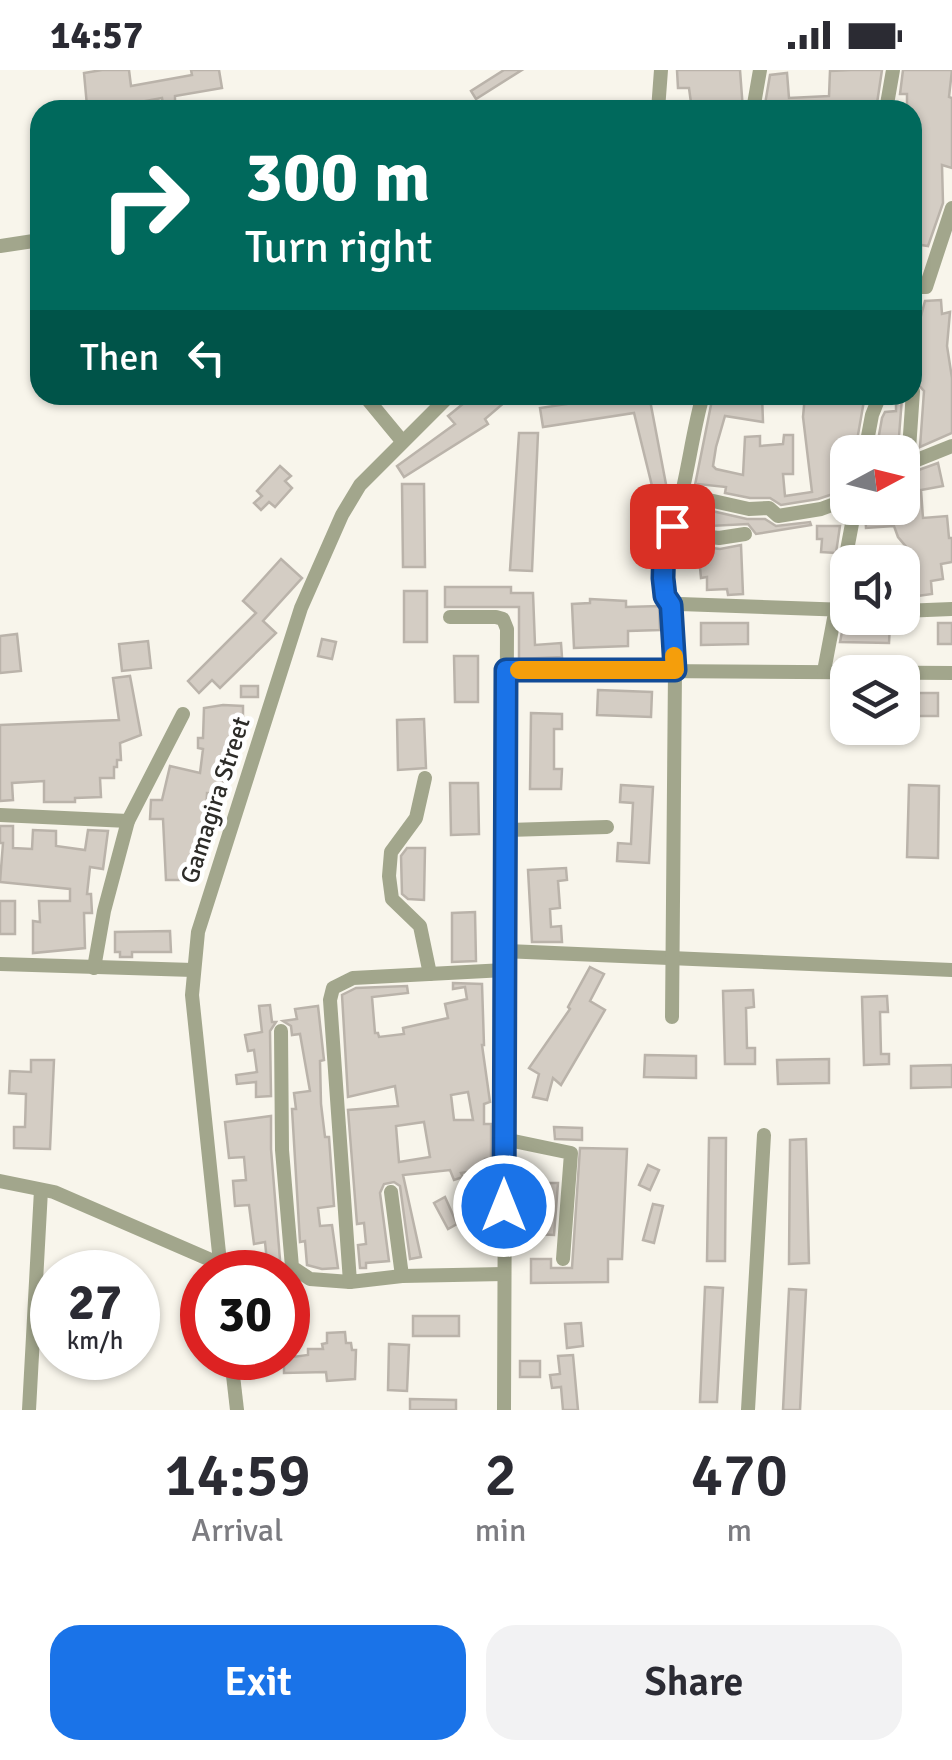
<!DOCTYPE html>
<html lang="en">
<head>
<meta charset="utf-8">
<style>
  body { margin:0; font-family:Signika,sans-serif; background:#f2f2f3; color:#2b2b33; height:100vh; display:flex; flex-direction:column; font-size:38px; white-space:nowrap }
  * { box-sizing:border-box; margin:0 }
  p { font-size:32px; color:#7c7c81 }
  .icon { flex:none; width:55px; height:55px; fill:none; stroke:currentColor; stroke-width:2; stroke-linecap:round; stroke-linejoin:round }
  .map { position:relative; height:1340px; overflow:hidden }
  .side { display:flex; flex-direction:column; background:#fff; flex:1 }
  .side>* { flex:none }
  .hud { position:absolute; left:30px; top:30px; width:892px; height:305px; border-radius:30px; box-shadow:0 2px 8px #0004; background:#00695c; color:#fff; overflow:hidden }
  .needle { width:65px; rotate:83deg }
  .tools { position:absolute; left:830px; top:365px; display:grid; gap:20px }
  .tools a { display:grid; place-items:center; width:90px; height:90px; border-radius:20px; background:#fff; box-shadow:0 2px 8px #0004; font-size:50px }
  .speed { position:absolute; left:30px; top:1180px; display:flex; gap:20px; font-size:50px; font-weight:700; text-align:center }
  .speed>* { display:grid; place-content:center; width:130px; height:130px; border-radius:50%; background:#fff; box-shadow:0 2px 8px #0004; line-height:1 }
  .speed small { font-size:25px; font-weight:400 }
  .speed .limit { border:15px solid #d22; background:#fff; color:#111 }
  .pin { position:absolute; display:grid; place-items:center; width:85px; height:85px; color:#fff; margin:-42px; border-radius:20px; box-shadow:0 5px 15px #0006 }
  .me { position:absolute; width:110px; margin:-55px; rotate:0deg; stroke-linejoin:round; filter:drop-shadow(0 0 8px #0008) }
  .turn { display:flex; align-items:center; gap:35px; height:210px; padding:0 50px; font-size:45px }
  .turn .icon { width:130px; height:130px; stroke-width:2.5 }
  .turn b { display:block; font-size:70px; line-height:85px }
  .then { display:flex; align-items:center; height:95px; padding:0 50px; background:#0003; gap:20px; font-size:38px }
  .eta { display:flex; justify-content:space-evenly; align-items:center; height:170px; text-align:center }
  .eta b { font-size:60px; font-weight:600; line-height:70px }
  .cta { display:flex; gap:20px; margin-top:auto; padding:20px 50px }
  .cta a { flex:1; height:115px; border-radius:30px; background:#1a73e8; color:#fff; font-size:40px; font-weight:600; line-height:115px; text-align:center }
  .cta a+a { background:#f2f2f3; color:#2b2b33 }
  .status { display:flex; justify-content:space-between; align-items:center; height:70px; padding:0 50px; background:#fff; direction:ltr }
  .status svg { height:28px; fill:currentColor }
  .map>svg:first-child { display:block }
  .building { fill:#d4cdc4; stroke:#bab3aa; stroke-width:2.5; fill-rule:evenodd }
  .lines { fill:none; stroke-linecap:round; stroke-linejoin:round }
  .minor { stroke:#a2a68c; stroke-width:14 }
  .route-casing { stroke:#114b97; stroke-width:25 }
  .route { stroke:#1a73e8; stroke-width:18 }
  .slow { stroke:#f59e0b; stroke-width:18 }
  .labels { text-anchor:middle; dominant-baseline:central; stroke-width:9; stroke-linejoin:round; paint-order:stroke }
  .street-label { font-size:25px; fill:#2d2c28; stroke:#fff }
</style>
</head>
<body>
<div class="status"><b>14:57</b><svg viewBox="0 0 49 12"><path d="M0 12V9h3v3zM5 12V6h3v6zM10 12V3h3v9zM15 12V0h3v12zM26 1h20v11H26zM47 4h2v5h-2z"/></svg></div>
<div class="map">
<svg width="952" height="1340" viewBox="0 0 952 1340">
  <rect width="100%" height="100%" fill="#f8f5eb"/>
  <!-- building -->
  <g class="building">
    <polygon points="102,0 129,0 131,16 192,5 191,0 219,0 222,18 175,26 175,31 163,34 162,28 108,38 107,35 87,36 84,3"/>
    <polygon points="504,0 522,0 476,29 471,21"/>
    <polygon points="677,0 740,0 743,40 692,40 689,18 678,18"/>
    <polygon points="851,0 882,0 876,40 764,40 770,5 787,3 789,28 829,26 830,1"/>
    <polygon points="903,0 952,0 949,27 952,28 952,98 942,95 943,133 928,176 921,175 921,199 912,200 912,97 916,63 912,63 912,40 907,40 907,24 900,24"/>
    <polygon points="941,230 942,244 950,242 947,276 952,308 952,363 920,377 924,321 915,311 913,276 925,231"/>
    <polygon points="480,325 513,325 485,349 488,354 404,407 397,396 455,354 448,346 469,329 472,333"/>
    <polygon points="626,325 649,325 669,430 656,432 634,343 543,357 540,338"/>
    <polygon points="713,325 762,325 763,352 725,346 716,377 713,396 716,399 743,405 745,367 760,366 760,376 783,374 784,365 793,365 793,404 783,404 785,426 812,422 803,347 805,325 865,325 855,382 848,382 848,419 818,429 781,435 770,428 750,428 725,423 726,417 698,414 694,420"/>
    <polygon points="896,328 902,328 898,379 895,382 876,382 882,348 885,342 896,341"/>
    <polygon points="519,363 538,363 532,501 510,500"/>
    <polygon points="938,393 943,416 921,420 923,448 947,446 949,468 952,468 952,492 941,494 943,509 931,511 932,524 910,527 905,492 855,492 858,478 867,479 867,482 908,479 898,467 894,456 866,458 865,438 910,438 909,411 902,412 902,406"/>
    <polygon points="280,396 291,406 285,411 292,418 275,437 269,432 261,440 254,433 262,426 257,421"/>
    <polygon points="402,414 424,414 425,497 403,497"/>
    <polygon points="712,441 747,449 765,449 776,456 810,452 811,455 756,464 748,454 710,456"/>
    <polygon points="817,456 840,456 836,483 821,482 822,469 817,469"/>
    <polygon points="741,475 743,524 728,525 727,519 707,520 707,507 701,508 698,476 720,479"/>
    <polygon points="281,489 302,508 263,551 276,563 220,618 212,610 199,623 188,611 256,543 243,531"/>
    <polygon points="445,517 511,517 511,523 533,523 535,575 561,573 562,587 519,589 519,537 445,537"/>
    <rect x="404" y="521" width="23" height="51"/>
    <polygon points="590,529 626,531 626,537 659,536 660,560 628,561 628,576 574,578 572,534 590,533"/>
    <polygon points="844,552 890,553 889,573 840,572"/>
    <polygon points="701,553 748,553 748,574 701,575"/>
    <rect x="938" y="553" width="14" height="21"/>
    <polygon points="17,564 21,601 0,603 0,566"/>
    <polygon points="322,569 336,572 332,589 318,586"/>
    <polygon points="148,571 151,598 122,601 119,574"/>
    <polygon points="454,586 478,586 478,632 455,632"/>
    <polygon points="130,606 141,665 120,673 121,690 117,690 117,697 114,697 114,708 100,708 101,727 75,728 75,732 44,732 44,711 12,713 13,730 0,731 0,655 119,650 113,608"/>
    <rect x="241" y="616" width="17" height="11"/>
    <polygon points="598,620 652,622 651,647 597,645"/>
    <rect x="902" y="623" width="36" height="23"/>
    <polygon points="223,635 243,636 243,665 238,665 238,680 232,680 230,697 224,697 223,724 207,723 205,776 199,776 198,810 166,810 163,749 150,749 151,730 162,730 170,696 200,703 203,679 198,678 198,668 203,668 204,638"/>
    <polygon points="531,643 562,644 562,659 554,659 554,699 562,699 561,719 530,719"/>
    <polygon points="424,649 426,698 398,700 397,650"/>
    <polygon points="450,713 478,713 479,764 451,765"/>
    <polygon points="621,715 653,717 649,793 617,791 618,773 631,774 633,733 620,732"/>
    <polygon points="909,715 939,716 938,788 907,787"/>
    <polygon points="0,756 13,756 13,778 32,779 33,760 56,761 56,776 85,780 88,760 108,761 103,799 90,797 87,824 91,824 92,843 84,843 85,878 33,883 33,851 40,852 39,831 70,831 70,819 0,812 3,773 0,773"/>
    <polygon points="407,778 425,778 424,830 408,829 402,824 401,786"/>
    <polygon points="566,798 567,810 558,811 560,838 550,839 551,857 561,856 562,872 532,872 528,800"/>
    <rect x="0" y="831" width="15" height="33"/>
    <polygon points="475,842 476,891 452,892 452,843"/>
    <polygon points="170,861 171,882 132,882 132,887 120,887 120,882 115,882 115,862"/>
    <polygon points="590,897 604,904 590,931 605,940 561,1015 553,1008 547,1030 533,1027 539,1004 529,998 570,939 568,937"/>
    <path d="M453 913 482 914 484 975H482L490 1032 484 1034V1054H491V1088L485 1089 487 1099 461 1103 463 1107 454 1110 450 1100 403 1105 421 1187 410 1189 400 1116 394 1112 384 1114 380 1123 389 1191 366 1193V1198H360L358 1175 366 1174 364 1153 357 1154 348 1040 398 1036 395 1016 348 1027 342 925 356 918 407 916 408 923 372 927 375 963H378L379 967 404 964 403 958 448 948 445 934 467 929 465 917 453 919ZM468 1022 473 1050H454L451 1025ZM424 1052 430 1087 399 1092 396 1056Z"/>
    <polygon points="753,920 754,937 746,938 747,978 755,978 755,994 725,994 723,921"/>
    <polygon points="887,926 888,942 880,942 881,984 889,984 889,994 864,995 862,927"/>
    <polygon points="270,935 272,952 276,952 270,961 271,1026 256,1027 256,1012 237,1014 236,1005 257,1002 254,980 248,981 245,965 262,962 259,936"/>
    <polygon points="318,936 324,990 320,991 321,1034 325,1067 329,1067 334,1136 318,1138 320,1156 332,1155 338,1198 322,1199 307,1195 305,1171 300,1172 292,1039 296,1039 294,1023 310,1021 300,964 292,965 291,956 283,951 297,949 295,939"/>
    <polygon points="645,985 696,986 696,1008 644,1007"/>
    <polygon points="829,989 829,1013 778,1014 777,990"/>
    <polygon points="31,990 54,990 50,1079 14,1078 14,1057 25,1057 26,1024 9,1023 10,1001 31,1002"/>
    <polygon points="952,995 952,1017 911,1018 911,996"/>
    <polygon points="271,1046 271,1079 281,1202 268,1202 265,1172 254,1174 249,1135 235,1136 233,1111 246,1110 244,1087 229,1088 225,1052"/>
    <polygon points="554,1057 582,1058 582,1070 555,1069"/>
    <polygon points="709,1068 726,1068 725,1191 707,1191"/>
    <polygon points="806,1069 809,1193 789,1194 790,1070"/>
    <polygon points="580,1078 627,1079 622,1189 608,1189 608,1212 531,1213 531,1189 551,1189 551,1198 572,1198"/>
    <polygon points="648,1095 659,1100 650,1120 639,1115"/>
    <polygon points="530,1113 558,1113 554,1165 532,1164 534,1133 529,1133"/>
    <polygon points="445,1127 457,1154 448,1159 434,1133"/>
    <polygon points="653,1134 663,1136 654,1173 643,1170"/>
    <polygon points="705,1217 723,1218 717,1332 700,1332"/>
    <polygon points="789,1219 806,1220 800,1340 783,1340"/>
    <rect x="413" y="1246" width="46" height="20"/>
    <polygon points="581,1253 583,1276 567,1278 565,1254"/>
    <polygon points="345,1262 346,1273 351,1273 352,1280 356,1280 355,1309 327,1311 326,1302 284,1303 284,1288 308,1285 308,1279 323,1279 322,1274 327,1273 327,1263"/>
    <polygon points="389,1274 409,1275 407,1321 388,1320"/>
    <polygon points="573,1285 578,1340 563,1340 561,1317 552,1318 550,1305 560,1304 558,1286"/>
    <rect x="520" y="1291" width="20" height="16"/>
    <polygon points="410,1329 456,1330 456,1340 410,1340"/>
  </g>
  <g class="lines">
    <!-- minor -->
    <g class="minor">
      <polyline points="658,40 661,0"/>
      <polyline points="753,40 760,0"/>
      <polyline points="886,40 893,0"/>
      <polyline points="0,176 40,170"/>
      <polyline points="912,217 926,217 952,138"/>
      <polyline points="364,325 402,371"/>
      <polyline points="865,382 872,345 880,325"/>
      <polyline points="908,394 913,321"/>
      <polyline points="902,396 952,376"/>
      <polyline points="700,428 749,439 769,438 778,446 821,439 848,429"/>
      <polyline points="669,462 719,468 745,464"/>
      <path d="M671 535C661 518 661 494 664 475 667 460 677 446 680 431 689 396 693 360 703 325"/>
      <polyline points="902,541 952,539"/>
      <polyline points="450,547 496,547 503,549 507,559 504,1340"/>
      <polyline points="506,600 952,603"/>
      <polyline points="824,601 855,438"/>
      <polyline points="425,708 416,748 391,782 389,806 392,829 420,856 430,904"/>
      <polyline points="0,745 128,751"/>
      <polyline points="508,760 607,757"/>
      <polyline points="505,881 952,900"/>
      <polyline points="0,894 193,900"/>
      <polyline points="94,898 104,841 128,751 183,644"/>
      <polyline points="672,947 675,600 669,540 671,535 680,534 848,540"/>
      <polyline points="281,961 282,1080 292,1197 310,1209 350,1212"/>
      <polyline points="504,1069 571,1083 563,1189"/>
      <polyline points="0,1111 54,1122 220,1194"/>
      <polyline points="391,1122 402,1206"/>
      <polyline points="221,1202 192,925 198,862 301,538 342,445 360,415 450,325"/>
      <polyline points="504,1204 402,1206 350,1212 330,930 333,918 353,908 505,900"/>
      <polyline points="231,1288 237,1340"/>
      <polyline points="29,1340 41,1120"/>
      <polyline points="748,1340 764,1065"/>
    </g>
  </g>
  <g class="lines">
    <defs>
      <polyline id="route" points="504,1136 506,600 675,600 671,535 665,526 663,508 664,471 672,456"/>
    </defs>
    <!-- route casing -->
    <use href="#route" class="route-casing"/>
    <!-- route -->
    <use href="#route" class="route"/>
    <!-- slow -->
    <polyline class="slow" points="519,600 675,600 674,586"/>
  </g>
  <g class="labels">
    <!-- street labels -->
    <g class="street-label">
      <text transform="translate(215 730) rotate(-72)">Gamagira Street</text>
    </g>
  </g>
</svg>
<div class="tools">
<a><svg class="needle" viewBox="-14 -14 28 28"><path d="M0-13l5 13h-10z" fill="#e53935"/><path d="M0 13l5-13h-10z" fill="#7c7c81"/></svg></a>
<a><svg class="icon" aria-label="sound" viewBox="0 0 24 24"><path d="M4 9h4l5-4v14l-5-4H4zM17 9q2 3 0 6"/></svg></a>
<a><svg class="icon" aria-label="layers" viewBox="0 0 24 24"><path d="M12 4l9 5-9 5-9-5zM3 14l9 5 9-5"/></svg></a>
</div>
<div class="speed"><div>27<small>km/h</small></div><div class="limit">30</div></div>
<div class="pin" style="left:672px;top:456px;background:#d93025"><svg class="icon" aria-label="arrive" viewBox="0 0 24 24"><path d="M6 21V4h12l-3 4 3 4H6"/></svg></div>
<svg class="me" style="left:504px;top:1136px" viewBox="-20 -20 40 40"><circle r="17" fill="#1a73e8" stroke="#fff" stroke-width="3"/><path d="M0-11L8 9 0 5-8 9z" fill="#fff"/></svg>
<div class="hud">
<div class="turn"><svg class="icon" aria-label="right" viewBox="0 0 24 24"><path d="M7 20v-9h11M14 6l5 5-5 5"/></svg><div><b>300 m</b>Turn right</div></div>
<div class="then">Then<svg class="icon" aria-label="left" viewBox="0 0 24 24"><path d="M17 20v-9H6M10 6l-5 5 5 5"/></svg></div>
</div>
</div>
<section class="side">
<div class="eta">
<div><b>14:59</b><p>Arrival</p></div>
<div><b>2</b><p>min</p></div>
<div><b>470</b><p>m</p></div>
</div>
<div class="cta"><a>Exit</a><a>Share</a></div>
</section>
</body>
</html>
